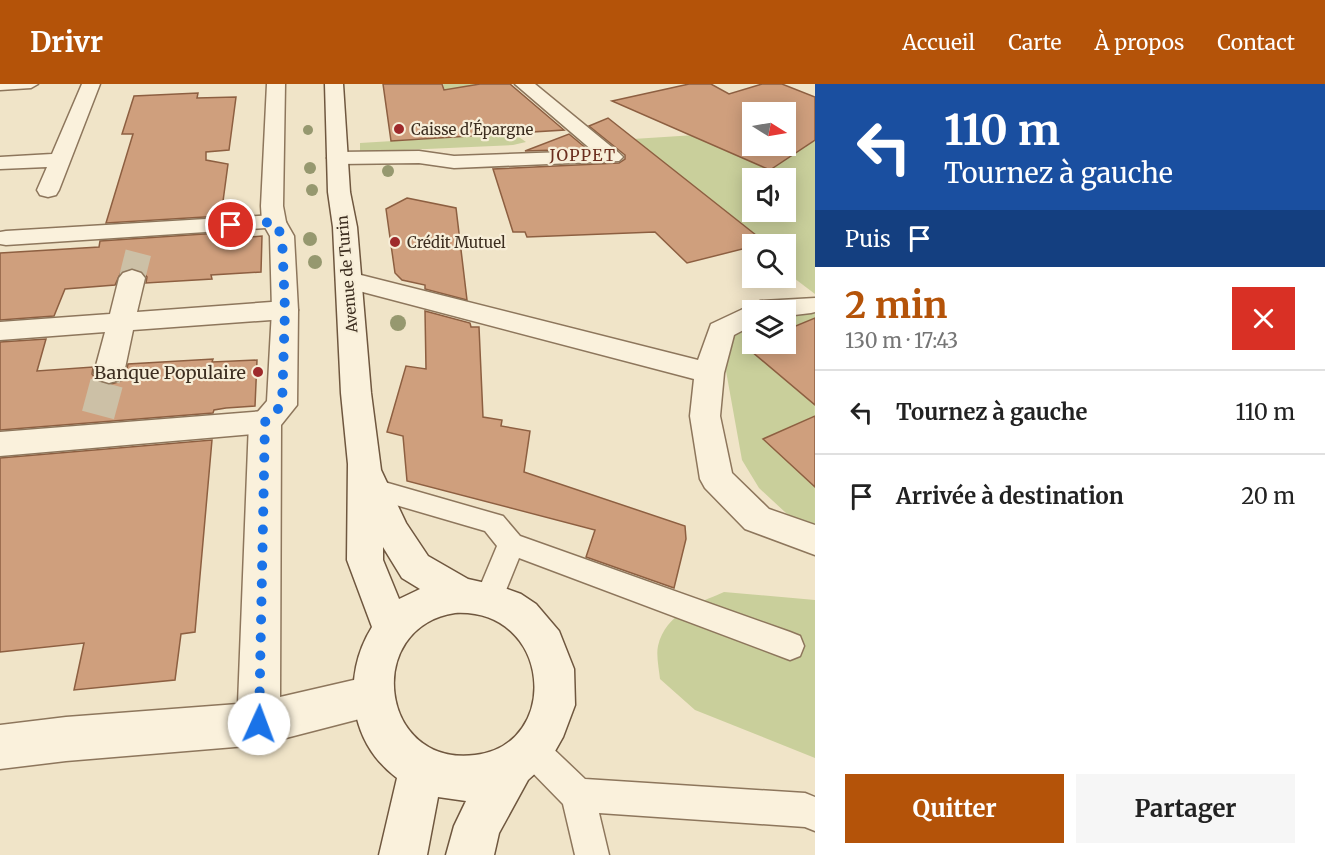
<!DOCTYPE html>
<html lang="fr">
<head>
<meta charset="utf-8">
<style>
  body { margin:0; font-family:Merriweather,serif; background:#f6f6f6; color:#222; height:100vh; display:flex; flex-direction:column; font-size:22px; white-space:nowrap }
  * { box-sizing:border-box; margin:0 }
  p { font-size:20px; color:#767676 }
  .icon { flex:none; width:33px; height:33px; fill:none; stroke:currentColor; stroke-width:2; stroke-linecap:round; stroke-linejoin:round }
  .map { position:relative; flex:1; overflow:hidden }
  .side { display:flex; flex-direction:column; background:#fff; width:510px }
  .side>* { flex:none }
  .guide { background:#1a4fa0; color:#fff; overflow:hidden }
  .needle { width:39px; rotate:101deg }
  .controls { position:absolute; left:742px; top:18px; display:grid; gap:12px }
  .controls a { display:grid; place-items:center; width:54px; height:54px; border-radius:0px; background:#fff; box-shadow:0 3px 15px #0003; font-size:30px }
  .pin { position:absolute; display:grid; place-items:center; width:51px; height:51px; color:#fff; margin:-26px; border:3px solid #fff; border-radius:50%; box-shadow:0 2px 6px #0007 }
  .me { position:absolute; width:66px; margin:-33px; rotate:2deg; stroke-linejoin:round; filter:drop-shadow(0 0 4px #0008) }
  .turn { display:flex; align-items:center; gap:21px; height:126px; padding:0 30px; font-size:27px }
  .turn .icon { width:78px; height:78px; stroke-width:2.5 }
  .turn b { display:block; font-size:42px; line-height:51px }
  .then { display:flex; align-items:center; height:57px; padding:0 30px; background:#0003; gap:12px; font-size:22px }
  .round { display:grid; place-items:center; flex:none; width:63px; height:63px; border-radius:0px; background:#f6f6f6 }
  .summary { display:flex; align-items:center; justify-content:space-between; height:102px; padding:0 30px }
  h1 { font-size:36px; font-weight:700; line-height:45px; color:#b45309 }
  .button { display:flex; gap:12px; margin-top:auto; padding:12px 30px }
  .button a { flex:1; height:69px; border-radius:0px; background:#b45309; color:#fff; font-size:24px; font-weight:700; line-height:69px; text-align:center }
  .button a+a { background:#f6f6f6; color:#222 }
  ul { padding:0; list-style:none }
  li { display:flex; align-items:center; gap:18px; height:84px; padding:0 30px; border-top:2px solid #e0e0e0 }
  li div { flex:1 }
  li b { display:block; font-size:22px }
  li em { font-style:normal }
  header { display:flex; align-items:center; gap:36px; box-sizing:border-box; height:84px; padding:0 30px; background:#b45309; color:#fff }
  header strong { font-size:28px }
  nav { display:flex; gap:33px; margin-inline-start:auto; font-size:21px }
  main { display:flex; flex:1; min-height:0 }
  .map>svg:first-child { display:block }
  .green { fill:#c9cf9b; fill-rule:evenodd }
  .building { fill:#cf9f7d; stroke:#8d5f41; stroke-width:1.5; fill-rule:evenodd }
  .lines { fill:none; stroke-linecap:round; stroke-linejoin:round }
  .pedestrian-tunnel-far1 { stroke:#ccc0a6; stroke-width:26; stroke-dasharray:26 13; stroke-linecap:butt }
  .pedestrian-tunnel { stroke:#ccc0a6; stroke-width:33; stroke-dasharray:33 16; stroke-linecap:butt }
  .service-casing { stroke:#8d765c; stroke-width:3 }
  .pedestrian-casing { stroke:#8d765c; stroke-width:3 }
  .minor-casing { stroke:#8d765c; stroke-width:3 }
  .secondary-casing { stroke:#6f573f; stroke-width:3 }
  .service { fill:#faf1dc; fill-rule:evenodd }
  .pedestrian { fill:#faf1dc; fill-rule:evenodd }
  .minor { fill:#faf1dc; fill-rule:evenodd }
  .secondary { fill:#faf1dc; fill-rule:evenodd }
  .tree { fill:#96986f }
  .route { stroke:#1a73e8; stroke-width:10; stroke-dasharray:0 18 }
  .poi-dot { fill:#9e2a2b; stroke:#f7eed8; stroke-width:2 }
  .labels { text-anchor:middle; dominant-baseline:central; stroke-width:4.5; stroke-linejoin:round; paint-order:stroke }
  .far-poi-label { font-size:15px; fill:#3d2e20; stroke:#f7eed8; text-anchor:start }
  .far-street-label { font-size:15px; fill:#3d2e20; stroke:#f7eed8 }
  .far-neighbourhood-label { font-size:16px; letter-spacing:1.5px; fill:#6b2e1e; stroke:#f7eed8 }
  .poi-label { font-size:18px; fill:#3d2e20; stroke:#f7eed8; text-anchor:end }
</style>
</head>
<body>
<header>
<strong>Drivr</strong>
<nav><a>Accueil</a><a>Carte</a><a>À propos</a><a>Contact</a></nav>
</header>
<main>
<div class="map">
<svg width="815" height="771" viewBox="0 0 815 771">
  <rect width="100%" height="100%" fill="#f0e4c8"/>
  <!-- green -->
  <g class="green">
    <polygon points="443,0 480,0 473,1 506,44 526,58 513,61 360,68 360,59 458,53"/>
    <path d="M815 39V210L786 188V160H753L633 55 711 50 753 62H786ZM753 94H786V128H753Z"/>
    <polygon points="815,221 815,447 786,429 759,404 742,376 726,287 732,254 738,247 753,239 753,260 786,260 786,229"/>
    <path d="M724 508 815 516V674L695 626 660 595C659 585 656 571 658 562 666 529 697 520 724 508Z"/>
  </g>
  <!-- building -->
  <g class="building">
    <polygon points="383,0 442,0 444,6 480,0 510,0 564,46 391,57"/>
    <path d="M689 0H711L729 10 762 0H782L815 13V56L770 86 612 17ZM753 28H786V62H753Z"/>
    <polygon points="198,9 197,14 236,13 229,66 206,68 206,76 228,80 221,132 106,139 133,50 122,50 134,12"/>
    <polygon points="608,34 766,159 687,179 655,148 527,153 525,148 513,148 493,85 619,79 625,75 625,71 589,42"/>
    <polygon points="569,50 587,65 525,67"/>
    <polygon points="407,114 456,124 467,216 425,205 425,201 402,196 395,189 386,125"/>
    <polygon points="219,149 219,156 262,152 261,188 211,191 212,195 146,199 147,193 143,188 131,184 121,188 115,201 65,205 54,232 0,236 0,169 99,163 100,157"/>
    <polygon points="425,227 470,239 471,243 479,243 483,333 502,336 501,342 530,347 524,388 685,442 686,455 674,504 586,473 595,446 407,397 403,352 387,348 406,282 426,285"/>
    <polygon points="815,234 815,321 745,262 753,259 786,260 786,246"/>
    <polygon points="46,255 37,287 93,283 92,290 97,297 108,301 121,297 126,290 128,280 213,275 212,278 257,276 255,322 226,324 214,326 213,329 0,346 0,258"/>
    <polygon points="815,332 815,403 763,355"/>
    <polygon points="212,356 195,548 181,550 175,596 74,606 84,559 0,568 0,374"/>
  </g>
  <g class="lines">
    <!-- pedestrian-tunnel-far1 -->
    <g class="pedestrian-tunnel-far1">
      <polyline points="132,194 139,166"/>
      <polyline points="107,296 109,289"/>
    </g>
    <!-- pedestrian-tunnel -->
    <polyline class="pedestrian-tunnel" points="98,331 108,294"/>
    <defs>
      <g id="service">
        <polygon points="0,0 38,0 31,4 0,6"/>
        <polygon points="374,395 503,432 520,452 790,548 800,552 804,562 800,572 790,576 519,474 498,526 488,529 478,526 474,517 497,462 485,447 365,412 362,405 365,398"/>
        <polygon points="533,651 544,656 585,695 805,709 815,713 815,747 805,743 599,729 609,771 575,771 563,720 522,678 517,667 522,656"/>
      </g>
      <g id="pedestrian">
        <polygon points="274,131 282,133 286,138 282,143 6,161 0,160 0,148 6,147"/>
        <polygon points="132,186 141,189 145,194 137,228 285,217 295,220 298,226 295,232 285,235 133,246 124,289 119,296 109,299 99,296 94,289 105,248 0,256 0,238 110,230 119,194 123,189"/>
        <polygon points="265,327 276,330 281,338 276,346 265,349 0,372 0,348"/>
      </g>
      <g id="minor">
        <polygon points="82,0 100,0 59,106 56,111 48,113 40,111 37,106 47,83 0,85 0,73 52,70"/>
        <polygon points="267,0 285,0 283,122 286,138 294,152 298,226 297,321 281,341 280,613 371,592 386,598 392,612 386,626 371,632 259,661 66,677 0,685 0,641 66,633 238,620 249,338 267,317 272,226 270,152 262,138 261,122"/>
        <polygon points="515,0 535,0 619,69 623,73 619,77 454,84 419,79 338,80 331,78 327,74 331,70 338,68 419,67 454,72 593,67"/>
        <polygon points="349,188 698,276 711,240 760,217 815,214 815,228 811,229 786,232 786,226 753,226 753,241 734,251 724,289 720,332 732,389 769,425 815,441 815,471 745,445 705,404 700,395 690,332 694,295 340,202 336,196 340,190"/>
      </g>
      <path id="secondary" d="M325 0H343L350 108 357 143 371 309 381 386 406 439 428 472 468 495 499 502 521 510 536 520 559 547 574 585 575 621 563 653 550 676 528 696 499 749 494 771H446L454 742 466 717 438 713 427 771H379L397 694C349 658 341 593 372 543L347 476 348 380 341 309 333 143 328 108ZM383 463 402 494 420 505 399 515 383 476ZM455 529C552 524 562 661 475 671 379 683 363 543 455 529Z"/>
    </defs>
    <!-- service casing -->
    <use href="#service" class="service-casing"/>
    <!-- pedestrian casing -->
    <use href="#pedestrian" class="pedestrian-casing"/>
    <!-- minor casing -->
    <use href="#minor" class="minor-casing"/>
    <!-- secondary casing -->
    <use href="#secondary" class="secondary-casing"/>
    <!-- service -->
    <use href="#service" class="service"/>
    <!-- pedestrian -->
    <use href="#pedestrian" class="pedestrian"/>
    <!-- minor -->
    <use href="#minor" class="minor"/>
    <!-- secondary -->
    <use href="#secondary" class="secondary"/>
  </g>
  <!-- trees -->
  <g class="tree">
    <circle cx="308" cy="46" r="5"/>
    <circle cx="310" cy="84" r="6"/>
    <circle cx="388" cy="87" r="6"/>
    <circle cx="312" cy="106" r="6"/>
    <circle cx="310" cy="155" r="7"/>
    <circle cx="315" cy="178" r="7"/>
    <circle cx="398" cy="239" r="8"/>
  </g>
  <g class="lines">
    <!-- route -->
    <polyline class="route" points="231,141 274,138 282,152 285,226 282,321 265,338 259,640"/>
  </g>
  <!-- markers -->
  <g class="poi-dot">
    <circle cx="399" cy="45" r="6"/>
    <circle cx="395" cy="158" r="6"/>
    <circle cx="258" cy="288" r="6"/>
  </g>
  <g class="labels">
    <!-- far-poi labels -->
    <g class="far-poi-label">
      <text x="411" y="45">Caisse d'Épargne</text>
      <text x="407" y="158">Crédit Mutuel</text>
    </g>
    <!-- far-street labels -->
    <g class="far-street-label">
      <text transform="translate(347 190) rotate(-95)">Avenue de Turin</text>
    </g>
    <!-- far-neighbourhood labels -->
    <g class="far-neighbourhood-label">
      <text x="583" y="71">JOPPET</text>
    </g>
    <!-- poi labels -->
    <g class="poi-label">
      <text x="246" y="288">Banque Populaire</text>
    </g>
  </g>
</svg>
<div class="controls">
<a><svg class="needle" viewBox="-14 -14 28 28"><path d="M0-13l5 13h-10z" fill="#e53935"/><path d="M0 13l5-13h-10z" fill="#767676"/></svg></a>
<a><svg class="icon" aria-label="sound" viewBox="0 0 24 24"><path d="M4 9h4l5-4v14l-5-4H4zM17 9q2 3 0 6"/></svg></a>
<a><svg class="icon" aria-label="search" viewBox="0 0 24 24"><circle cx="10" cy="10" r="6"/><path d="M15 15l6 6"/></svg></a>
<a><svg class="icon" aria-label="layers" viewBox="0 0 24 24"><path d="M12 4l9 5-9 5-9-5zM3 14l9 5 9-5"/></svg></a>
</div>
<div class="pin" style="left:231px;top:141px;background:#d93025"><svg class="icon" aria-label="arrive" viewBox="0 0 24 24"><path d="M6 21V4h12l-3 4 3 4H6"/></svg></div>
<svg class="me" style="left:259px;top:640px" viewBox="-20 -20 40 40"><circle r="19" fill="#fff"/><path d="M0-13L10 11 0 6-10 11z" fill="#1a73e8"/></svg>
</div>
<section class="side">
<div class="guide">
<div class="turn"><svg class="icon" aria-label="left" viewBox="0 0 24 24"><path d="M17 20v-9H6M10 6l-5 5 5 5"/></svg><div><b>110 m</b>Tournez à gauche</div></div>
<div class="then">Puis<svg class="icon" aria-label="arrive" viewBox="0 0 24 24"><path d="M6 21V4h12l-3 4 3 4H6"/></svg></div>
</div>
<div class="summary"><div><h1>2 min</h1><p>130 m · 17:43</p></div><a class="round" style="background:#d93025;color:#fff"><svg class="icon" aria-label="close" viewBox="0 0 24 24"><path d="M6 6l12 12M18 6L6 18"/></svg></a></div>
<ul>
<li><svg class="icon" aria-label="left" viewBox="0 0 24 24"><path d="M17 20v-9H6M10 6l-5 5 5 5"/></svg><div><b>Tournez à gauche</b></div><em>110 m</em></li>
<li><svg class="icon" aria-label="arrive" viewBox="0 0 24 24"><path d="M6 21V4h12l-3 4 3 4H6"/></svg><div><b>Arrivée à destination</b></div><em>20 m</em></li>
</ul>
<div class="button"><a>Quitter</a><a>Partager</a></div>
</section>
</main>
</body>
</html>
